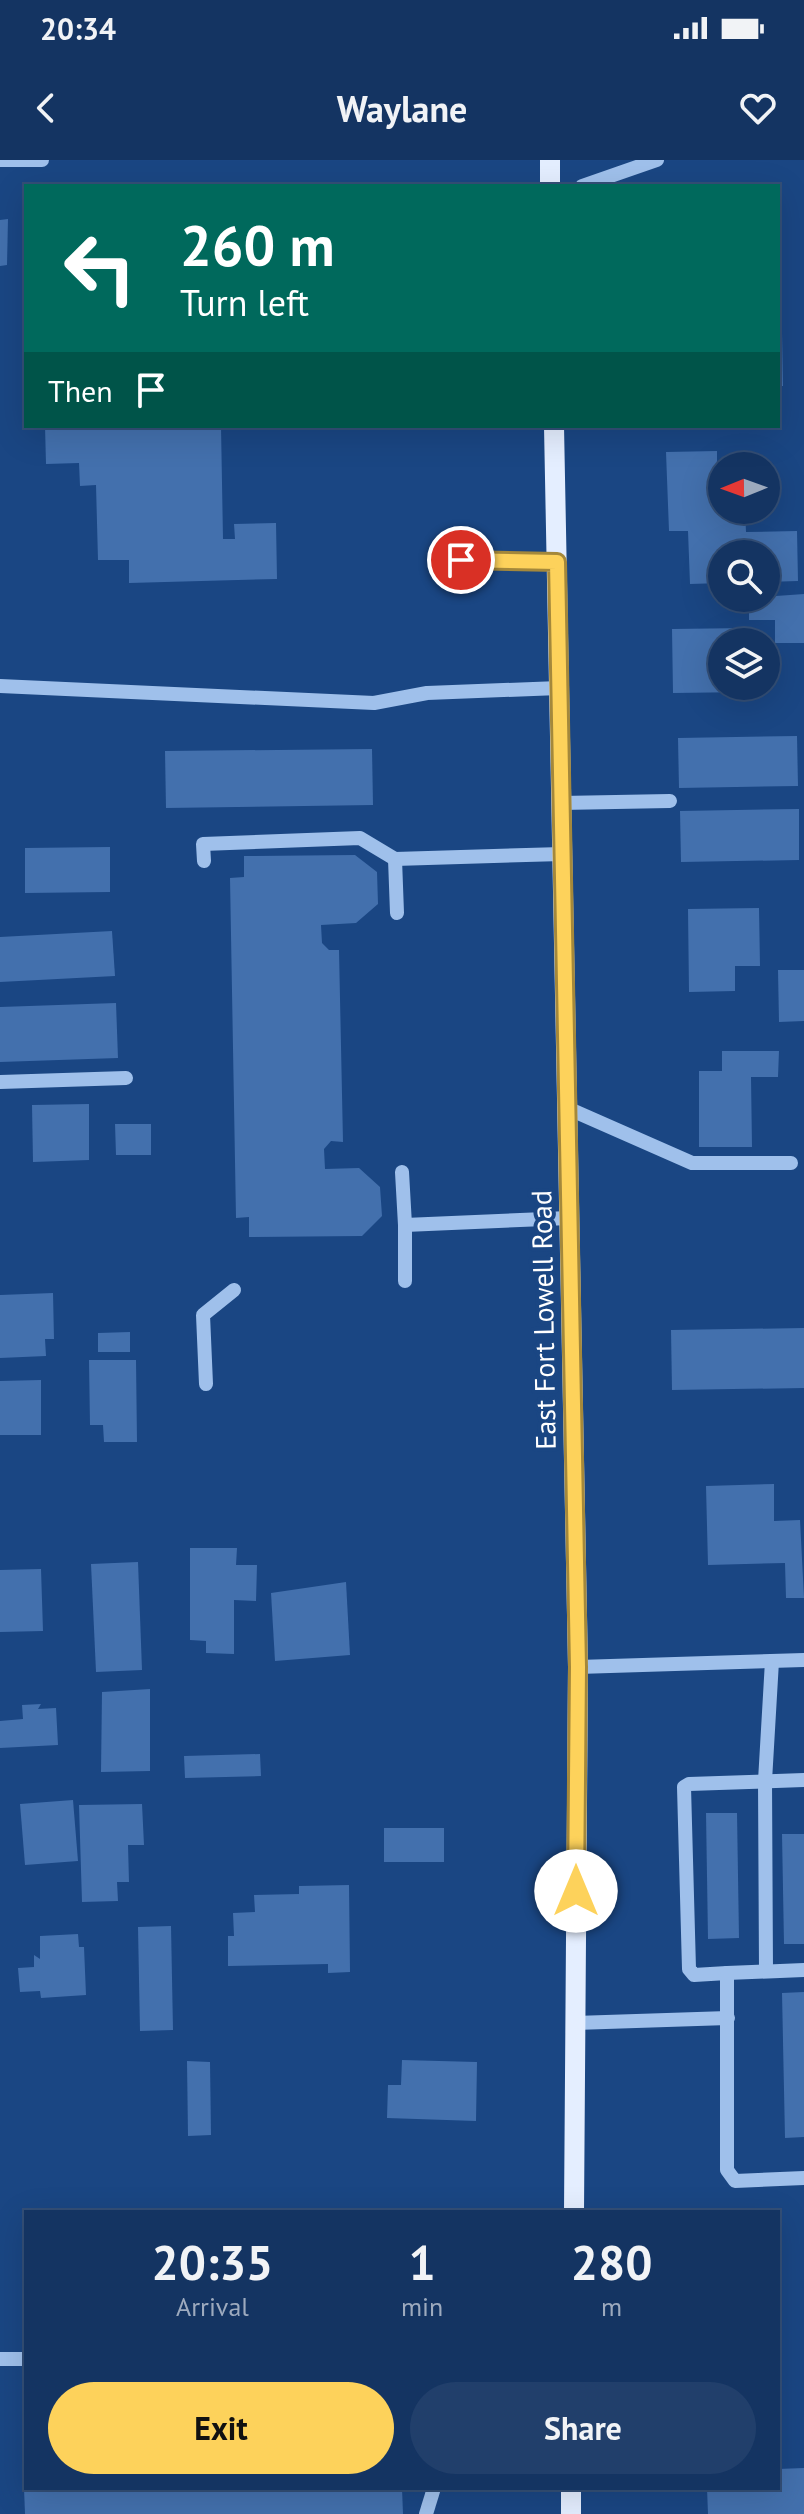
<!DOCTYPE html>
<html lang="en">
<head>
<meta charset="utf-8">
<style>
  body { margin:0; font-family:"PT Sans",sans-serif; background:#213f6b; color:#f1f3f6; height:100vh; display:flex; flex-direction:column; font-size:30px; white-space:nowrap }
  * { box-sizing:border-box; margin:0 }
  p { font-size:26px; color:#9daabe }
  .icon { flex:none; width:44px; height:44px; fill:none; stroke:currentColor; stroke-width:2; stroke-linecap:round; stroke-linejoin:round }
  .map { position:relative; flex:1; overflow:hidden }
  .side { position:absolute; left:24px; top:2050px; width:756px; height:280px; display:flex; flex-direction:column; background:#143462; border-radius:0px; box-shadow:0 8px 32px #0002,0 0 0 2px #334f77 }
  .side>* { flex:none }
  .top-card { position:absolute; left:24px; top:24px; width:756px; height:244px; border-radius:0px; box-shadow:0 8px 32px #0002,0 0 0 2px #334f77; background:#00695c; color:#fff; overflow:hidden }
  .needle { width:52px; rotate:269deg }
  .tools { position:absolute; left:708px; top:292px; display:grid; gap:16px }
  .tools a { display:grid; place-items:center; width:72px; height:72px; border-radius:50%; background:#143462; box-shadow:0 8px 32px #0002,0 0 0 2px #334f77; font-size:40px }
  .pin { position:absolute; display:grid; place-items:center; width:68px; height:68px; color:#fff; margin:-34px; border:4px solid #fff; border-radius:50%; box-shadow:0 2px 8px #0007 }
  .me { position:absolute; width:88px; margin:-44px; rotate:0deg; stroke-linejoin:round; filter:drop-shadow(0 0 6px #0008) }
  .turn { display:flex; align-items:center; gap:28px; height:168px; padding:0 24px; font-size:36px }
  .turn .icon { width:104px; height:104px; stroke-width:2.5 }
  .turn b { display:block; font-size:56px; line-height:68px }
  .then { display:flex; align-items:center; height:76px; padding:0 24px; background:#0003; gap:16px; font-size:30px }
  .eta { display:flex; justify-content:space-evenly; align-items:center; height:136px; text-align:center }
  .eta b { font-size:48px; font-weight:600; line-height:56px }
  .cta { display:flex; gap:16px; margin-top:auto; padding:16px 24px }
  .cta a { flex:1; height:92px; border-radius:48px; background:#fdd25b; color:#111; font-size:32px; font-weight:600; line-height:92px; text-align:center }
  .cta a+a { background:#213f6b; color:#f1f3f6 }
  .status { display:flex; justify-content:space-between; align-items:center; height:56px; padding:0 40px; background:#143462; direction:ltr }
  .status svg { height:22px; fill:currentColor }
  header { display:flex; justify-content:space-between; align-items:center; height:104px; padding:0 24px; background:#143462; font-size:36px; font-weight:600 }
  .map>svg:first-child { display:block }
  .building { fill:#4370ad }
  .lines { fill:none; stroke-linecap:round; stroke-linejoin:round }
  .minor { stroke:#9fc0eb; stroke-width:14 }
  .major { stroke:#e4eeff; stroke-width:20 }
  .route-casing { stroke:#a4883b; stroke-width:20 }
  .route { stroke:#fdd25b; stroke-width:14 }
  .labels { text-anchor:middle; dominant-baseline:central; stroke-width:8; stroke-linejoin:round; paint-order:stroke }
  .street-label { font-size:28px; fill:#fff; stroke:#1a4683 }
</style>
</head>
<body>
<div class="status"><b>20:34</b><svg viewBox="0 0 49 12"><path d="M0 12V9h3v3zM5 12V6h3v6zM10 12V3h3v9zM15 12V0h3v12zM26 1h20v11H26zM47 4h2v5h-2z"/></svg></div>
<header><svg class="icon" aria-label="back" viewBox="0 0 24 24"><path d="M15 5l-7 7 7 7"/></svg>Waylane<svg class="icon" aria-label="heart" viewBox="0 0 24 24"><path d="M12 20l-8-8c-3-5 5-10 8-4 3-6 11-1 8 4z"/></svg></header>
<div class="map">
<svg width="804" height="2354" viewBox="0 0 804 2354">
  <rect width="100%" height="100%" fill="#1a4683"/>
  <!-- building -->
  <g class="building">
    <polygon points="8,59 7,105 0,106 0,60"/>
    <polygon points="778,173 782,173 783,226 778,226"/>
    <polygon points="45,266 221,266 223,379 235,379 234,364 276,363 277,419 129,423 129,400 98,400 96,325 80,326 79,303 46,304"/>
    <polygon points="717,291 717,310 722,310 722,350 745,350 746,372 797,371 798,421 766,422 766,394 722,394 722,423 690,424 688,371 669,371 666,292"/>
    <polygon points="804,434 804,483 775,483 775,460 749,460 749,438"/>
    <polygon points="747,468 747,482 722,482 722,526 748,526 748,532 673,533 672,469"/>
    <polygon points="797,576 798,626 679,628 678,578"/>
    <polygon points="372,589 373,645 166,648 165,591"/>
    <polygon points="799,649 799,700 681,702 680,651"/>
    <polygon points="110,687 110,732 25,733 25,688"/>
    <polygon points="355,695 377,712 378,744 356,763 321,765 322,783 329,790 339,790 343,982 331,981 324,989 325,1009 359,1008 380,1027 382,1056 362,1076 249,1077 249,1057 236,1058 230,718 244,717 244,696"/>
    <polygon points="759,748 760,806 735,806 735,831 689,832 688,749"/>
    <polygon points="112,771 115,816 0,822 0,777"/>
    <polygon points="778,810 804,810 804,861 779,862"/>
    <polygon points="116,843 118,898 0,902 0,847"/>
    <polygon points="722,891 779,891 778,917 751,917 752,987 699,987 699,911 722,911"/>
    <polygon points="89,944 89,1000 33,1002 32,945"/>
    <polygon points="115,964 151,964 151,995 116,995"/>
    <polygon points="53,1133 54,1179 45,1179 46,1196 0,1198 0,1135"/>
    <polygon points="804,1168 804,1228 672,1230 671,1170"/>
    <polygon points="130,1172 130,1192 98,1192 98,1173"/>
    <polygon points="89,1200 136,1200 137,1282 104,1282 103,1265 90,1265"/>
    <polygon points="41,1220 41,1275 0,1275 0,1221"/>
    <polygon points="774,1324 774,1361 800,1360 804,1438 786,1438 785,1403 708,1405 706,1326"/>
    <polygon points="190,1388 237,1388 236,1405 257,1405 256,1441 234,1440 234,1494 206,1493 206,1481 190,1480"/>
    <polygon points="138,1402 142,1510 96,1512 91,1404"/>
    <polygon points="41,1409 43,1471 0,1472 0,1410"/>
    <polygon points="346,1422 350,1495 275,1501 271,1433"/>
    <polygon points="150,1529 150,1611 101,1612 102,1532"/>
    <polygon points="41,1544 38,1549 56,1548 58,1585 0,1588 0,1561 23,1559 22,1545"/>
    <polygon points="260,1594 261,1616 185,1618 184,1596"/>
    <polygon points="73,1640 78,1701 25,1705 20,1644"/>
    <polygon points="142,1644 144,1685 128,1685 129,1722 117,1722 118,1741 82,1742 79,1645"/>
    <polygon points="706,1653 737,1653 739,1778 708,1779"/>
    <rect x="384" y="1668" width="60" height="34"/>
    <polygon points="782,1674 804,1674 804,1784 784,1784"/>
    <polygon points="349,1725 350,1812 328,1813 328,1804 228,1806 228,1776 234,1776 233,1753 255,1752 254,1735 299,1734 299,1726"/>
    <polygon points="171,1766 173,1870 140,1871 138,1767"/>
    <polygon points="78,1774 79,1787 84,1787 86,1835 41,1838 40,1831 20,1832 18,1808 34,1807 34,1795 40,1799 40,1776"/>
    <polygon points="804,1832 804,1977 785,1978 782,1833"/>
    <polygon points="402,1900 477,1902 476,1961 387,1958 388,1925 401,1925"/>
    <polygon points="187,1901 210,1902 211,1975 188,1976"/>
    <polygon points="22,2216 26,2216 26,2267 23,2267"/>
    <polygon points="804,2308 804,2354 708,2354 707,2328 778,2328 778,2309"/>
    <polygon points="24,2328 402,2328 403,2354 25,2354"/>
  </g>
  <g class="lines">
    <!-- minor -->
    <g class="minor">
      <polyline points="0,0 42,0"/>
      <polyline points="582,26 657,0"/>
      <polyline points="461,400 557,402"/>
      <polyline points="0,526 374,543 427,533 559,528"/>
      <polyline points="561,643 670,641"/>
      <polyline points="395,699 397,753"/>
      <polyline points="204,701 203,684 360,678 395,699 562,694"/>
      <polyline points="0,922 126,918"/>
      <polyline points="567,948 692,1003 791,1003"/>
      <polyline points="402,1012 405,1065 569,1058"/>
      <polyline points="405,1121 405,1065"/>
      <polyline points="206,1224 203,1155 234,1130"/>
      <polyline points="578,1507 804,1500"/>
      <polyline points="804,1620 689,1624 684,1627 689,1809 694,1815 727,1813 727,2010 735,2021 804,2018"/>
      <polyline points="766,1811 765,1621 772,1501"/>
      <polyline points="727,1813 804,1810"/>
      <polyline points="575,1863 728,1858"/>
      <polyline points="0,2199 26,2199"/>
      <polyline points="426,2354 434,2328"/>
    </g>
    <!-- major -->
    <g class="major">
      <polyline points="550,0 550,26"/>
      <polyline points="554,266 578,1507 574,2052"/>
      <polyline points="571,2354 571,2328"/>
    </g>
  </g>
  <g class="lines">
    <defs>
      <polyline id="route" points="461,400 557,402 578,1507 576,1731"/>
    </defs>
    <!-- route casing -->
    <use href="#route" class="route-casing"/>
    <!-- route -->
    <use href="#route" class="route"/>
  </g>
  <g class="labels">
    <!-- street labels -->
    <g class="street-label">
      <text transform="translate(543 1160) rotate(-91)">East Fort Lowell Road</text>
    </g>
  </g>
</svg>
<div class="tools">
<a><svg class="needle" viewBox="-14 -14 28 28"><path d="M0-13l5 13h-10z" fill="#e53935"/><path d="M0 13l5-13h-10z" fill="#9daabe"/></svg></a>
<a><svg class="icon" aria-label="search" viewBox="0 0 24 24"><circle cx="10" cy="10" r="6"/><path d="M15 15l6 6"/></svg></a>
<a><svg class="icon" aria-label="layers" viewBox="0 0 24 24"><path d="M12 4l9 5-9 5-9-5zM3 14l9 5 9-5"/></svg></a>
</div>
<div class="pin" style="left:461px;top:400px;background:#d93025"><svg class="icon" aria-label="arrive" viewBox="0 0 24 24"><path d="M6 21V4h12l-3 4 3 4H6"/></svg></div>
<svg class="me" style="left:576px;top:1731px" viewBox="-20 -20 40 40"><circle r="19" fill="#fff"/><path d="M0-13L10 11 0 6-10 11z" fill="#fdd25b"/></svg>
<div class="top-card">
<div class="turn"><svg class="icon" aria-label="left" viewBox="0 0 24 24"><path d="M17 20v-9H6M10 6l-5 5 5 5"/></svg><div><b>260 m</b>Turn left</div></div>
<div class="then">Then<svg class="icon" aria-label="arrive" viewBox="0 0 24 24"><path d="M6 21V4h12l-3 4 3 4H6"/></svg></div>
</div>
<section class="side">
<div class="eta">
<div><b>20:35</b><p>Arrival</p></div>
<div><b>1</b><p>min</p></div>
<div><b>280</b><p>m</p></div>
</div>
<div class="cta"><a>Exit</a><a>Share</a></div>
</section>
</div>
</body>
</html>
